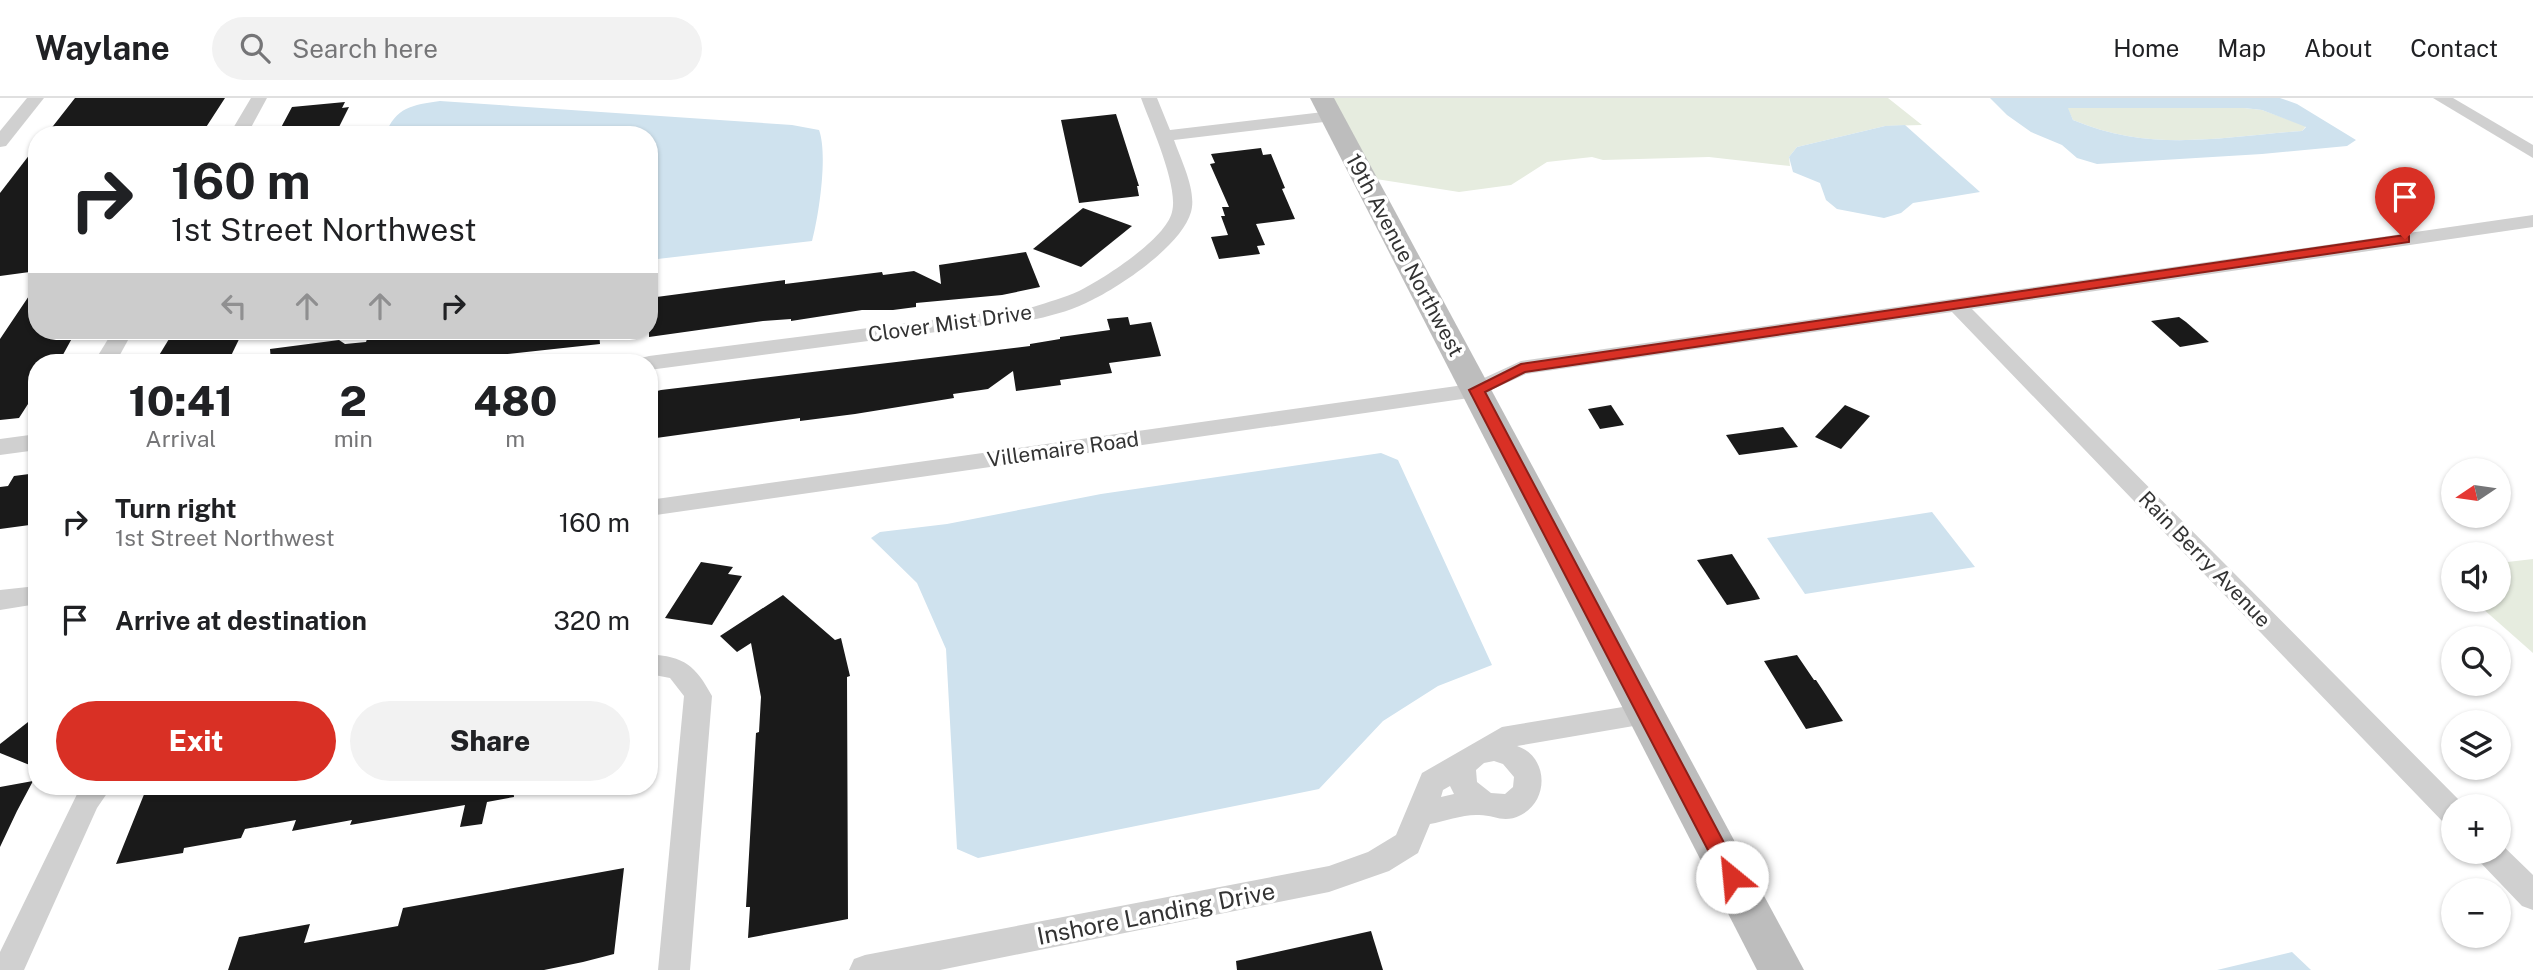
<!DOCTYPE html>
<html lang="en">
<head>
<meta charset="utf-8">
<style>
  body { margin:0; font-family:"Public Sans",sans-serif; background:#f2f2f2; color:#202124; height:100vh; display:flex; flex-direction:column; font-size:26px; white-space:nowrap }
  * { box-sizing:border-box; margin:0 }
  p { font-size:23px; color:#757577 }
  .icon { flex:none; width:38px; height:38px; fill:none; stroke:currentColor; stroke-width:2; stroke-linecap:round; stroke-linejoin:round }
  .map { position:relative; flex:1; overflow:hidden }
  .drawer { position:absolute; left:28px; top:256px; width:630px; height:441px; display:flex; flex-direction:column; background:#fff; border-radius:28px; box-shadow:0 2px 5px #0004 }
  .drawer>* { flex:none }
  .guide { position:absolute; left:28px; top:28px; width:630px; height:214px; border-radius:28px; box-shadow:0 2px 5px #0004; background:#fff; color:#202124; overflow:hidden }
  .needle { width:46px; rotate:257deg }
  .buttons { position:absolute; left:2441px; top:360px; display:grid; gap:14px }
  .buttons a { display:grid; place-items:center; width:70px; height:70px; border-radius:50%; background:#fff; box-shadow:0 2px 5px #0004; font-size:35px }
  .pin { position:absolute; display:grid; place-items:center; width:60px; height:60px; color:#fff; margin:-72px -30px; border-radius:50% 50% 50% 0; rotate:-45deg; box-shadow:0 0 7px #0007 }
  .pin .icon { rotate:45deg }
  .me { position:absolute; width:77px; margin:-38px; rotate:332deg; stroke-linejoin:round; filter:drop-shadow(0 0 5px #0008) }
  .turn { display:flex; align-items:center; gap:24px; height:147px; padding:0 28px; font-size:32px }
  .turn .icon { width:91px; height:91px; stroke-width:2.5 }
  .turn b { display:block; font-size:49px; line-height:60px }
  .lanes { display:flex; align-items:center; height:66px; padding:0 28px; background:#0003; justify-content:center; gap:35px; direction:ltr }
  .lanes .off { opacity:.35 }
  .eta { display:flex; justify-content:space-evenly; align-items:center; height:119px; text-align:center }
  .eta b { font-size:42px; font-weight:800; line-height:49px }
  .button { display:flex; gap:14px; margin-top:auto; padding:14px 28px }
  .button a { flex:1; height:80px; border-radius:42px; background:#d93025; color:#fff; font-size:28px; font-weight:800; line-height:80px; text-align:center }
  .button a+a { background:#f2f2f2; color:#202124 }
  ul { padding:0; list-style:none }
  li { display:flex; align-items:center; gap:21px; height:98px; padding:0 28px }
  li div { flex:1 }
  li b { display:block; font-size:26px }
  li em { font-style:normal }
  header { display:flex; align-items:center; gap:42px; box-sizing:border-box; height:98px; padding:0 35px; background:#fff; border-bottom:2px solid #e0e0e0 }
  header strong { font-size:33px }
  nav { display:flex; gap:38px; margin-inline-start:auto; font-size:24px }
  .search { width:490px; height:63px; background:#f2f2f2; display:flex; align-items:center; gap:18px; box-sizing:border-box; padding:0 24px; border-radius:38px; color:#757577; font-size:26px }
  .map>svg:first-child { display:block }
  .green { fill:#e6ecdf }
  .water { fill:#cfe2ee; fill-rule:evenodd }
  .building { fill:#1a1a1a }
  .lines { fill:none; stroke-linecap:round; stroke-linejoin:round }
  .street { fill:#d0d0d0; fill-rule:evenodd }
  .secondary { fill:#bdbdbd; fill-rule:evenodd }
  .route { fill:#d93025; stroke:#8d1f18; stroke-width:2 }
  .labels { text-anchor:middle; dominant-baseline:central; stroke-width:7; stroke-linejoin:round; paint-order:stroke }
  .street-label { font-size:21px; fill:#333; stroke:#fff }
  .near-street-label { font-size:24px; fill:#333; stroke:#fff }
</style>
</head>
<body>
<header>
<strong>Waylane</strong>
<div class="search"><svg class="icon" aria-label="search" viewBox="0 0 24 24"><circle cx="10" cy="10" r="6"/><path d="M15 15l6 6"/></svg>Search here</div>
<nav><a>Home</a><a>Map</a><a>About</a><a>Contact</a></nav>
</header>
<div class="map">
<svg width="2533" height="872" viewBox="0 0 2533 872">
  <rect width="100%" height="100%" fill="#fff"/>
  <!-- green -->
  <g class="green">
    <polygon points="1333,0 1888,0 1922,27 1885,28 1797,49 1789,59 1790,68 1709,59 1603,62 1592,59 1547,64 1511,87 1459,94 1376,81"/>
    <path d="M2067 9 2244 10 2262 12 2306 28 2302 33C2220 39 2152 55 2073 22Z"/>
    <polygon points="2533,461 2533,555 2473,502 2499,502 2499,465"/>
  </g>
  <!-- water -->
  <g class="water">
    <path d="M1990 0H2280L2297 6 2356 42 2347 48 2262 56 2097 66 2077 60 2062 47 2031 34 2007 17ZM2068 10H2244L2262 12 2306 29 2302 33C2220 39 2152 55 2073 22Z"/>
    <path d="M440 3 792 27 819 32C828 56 819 117 812 143L649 162V37H385C396 9 412 7 440 3Z"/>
    <polygon points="1905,27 1980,94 1913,105 1901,115 1884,120 1837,111 1826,102 1820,85 1793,74 1789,59 1797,49 1885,28"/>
    <polygon points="1381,355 1398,362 1492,567 1438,588 1383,623 1319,691 978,760 957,751 946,551 917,485 871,440 880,434 947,426 1101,396"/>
    <polygon points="1932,414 1975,469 1805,496 1767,440"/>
    <polygon points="2292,854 2311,872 2217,872"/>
  </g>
  <!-- building -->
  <g class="building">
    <polygon points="75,0 225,0 201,37 120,37 119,34 46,37"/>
    <polygon points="345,4 342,10 349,9 335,37 277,37 292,9"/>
    <polygon points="1116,16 1139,88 1137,88 1139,98 1079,105 1061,22"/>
    <polygon points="37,47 37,173 0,178 0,95"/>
    <polygon points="1261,50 1263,57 1271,56 1285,90 1282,91 1295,121 1256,126 1265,147 1257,148 1260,156 1219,161 1211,139 1228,137 1221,118 1225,118 1222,109 1229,109 1210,66 1215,65 1211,56"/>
    <polygon points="1083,110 1132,128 1081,169 1033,151"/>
    <polygon points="1026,154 1040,189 1002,197 916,205 916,209 893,212 862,212 791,223 791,221 763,223 649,239 649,200 785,182 785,186 882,174 883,177 914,173 941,186 939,167"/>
    <polygon points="37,186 37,233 76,233 59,264 37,264 37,292 19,320 0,322 0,241"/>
    <polygon points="1128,219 1130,227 1151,224 1161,258 1109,265 1112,275 1060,282 1061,287 1016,293 1013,273 988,291 953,296 954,300 855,316 800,323 800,320 649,341 649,295 661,292 1030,248 1030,246 1060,241 1060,239 1110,232 1107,221"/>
    <polygon points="2179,219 2186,224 2209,244 2180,249 2151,223"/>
    <polygon points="199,233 243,233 228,264 155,264 172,236"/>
    <polygon points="403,233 599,233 600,246 433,264 271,264 270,251 339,242 345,246 366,244 368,238"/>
    <polygon points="1611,307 1624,327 1600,331 1588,311"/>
    <polygon points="1845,307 1870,318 1841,351 1815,339"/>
    <polygon points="1783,329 1798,349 1739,357 1726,337"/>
    <polygon points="37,375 37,426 0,431 0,389 8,388 14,378"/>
    <polygon points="1732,456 1755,492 1760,501 1727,507 1697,462"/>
    <polygon points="701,464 733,469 728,476 742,478 712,527 665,520"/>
    <polygon points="783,497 835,542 841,540 850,578 847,579 848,821 748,840 750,809 746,809 756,635 759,634 761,599 751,545 737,554 720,538"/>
    <polygon points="1797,557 1814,582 1816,582 1843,623 1806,631 1764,563"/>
    <polygon points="37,617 37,670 0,655 0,646"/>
    <polygon points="33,683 17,713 0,749 0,689"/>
    <polygon points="155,688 513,688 514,699 487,704 482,726 460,729 465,707 350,727 352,722 292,733 296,722 245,731 241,740 184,750 183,755 116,766 147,689"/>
    <polygon points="624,770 614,856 583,864 544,872 228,872 239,839 310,826 304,845 398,828 403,810"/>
    <polygon points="1371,833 1383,872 1237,872 1236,863"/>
  </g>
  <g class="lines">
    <!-- street -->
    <g class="street">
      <polygon points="27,0 44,0 6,48 0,49 0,33"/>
      <polygon points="251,0 267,0 247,37 229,37"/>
      <path d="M1141 0H1157L1170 32 1332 13 1341 18 1332 23 1174 42C1181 62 1197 93 1191 114 1182 147 1121 188 1092 202 1075 211 1055 217 1036 221L649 272V264H639L641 260 649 258 1033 209C1048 204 1064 200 1079 193 1103 181 1166 141 1172 114 1179 88 1150 25 1141 0Z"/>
      <polygon points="2433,0 2453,0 2533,47 2533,60"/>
      <polygon points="2533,117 2533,129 1972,211 2464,707 2454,709 2454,728 2444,725 1952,214 1526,276 1476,299 649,418 649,402 1471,286 1521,263"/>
      <polygon points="113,233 133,233 116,264 94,264"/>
      <polygon points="37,336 37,352 0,357 0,341"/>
      <polygon points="37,488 37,506 0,512 0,492"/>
      <path d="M649 556C685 559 695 567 712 598L690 872H658L684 598 670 580 649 576Z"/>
      <path d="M1647 605 1657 608 1661 616 1657 624 1517 648C1548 658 1550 702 1521 717 1503 726 1496 717 1479 717 1464 716 1445 723 1430 726L1418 755 1389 773 1329 794 940 872H849L854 861 865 857 1329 768 1368 754 1396 737 1422 675 1502 629ZM1494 663 1503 666 1514 679 1513 689 1505 696 1491 695 1477 684 1476 672 1484 665ZM1450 688 1454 696 1441 699 1443 692Z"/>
      <polygon points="81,688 112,688 97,710 24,872 0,872 0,854"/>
      <polygon points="2499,744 2533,777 2533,812 2522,808 2479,763 2475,754 2499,754"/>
    </g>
    <!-- secondary -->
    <polygon class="secondary" points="1310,0 1334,0 1804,872 1757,872"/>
  </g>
  <!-- route -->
  <polygon class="route" points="2405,137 2409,138 2409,144 1525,274 1485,294 1739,773 1742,779 1739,785 1732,788 1725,785 1469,292 1521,266"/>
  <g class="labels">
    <!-- street labels -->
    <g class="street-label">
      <text transform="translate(1405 157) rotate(62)">19th Avenue Northwest</text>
      <text transform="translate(950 225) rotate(-8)">Clover Mist Drive</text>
      <text transform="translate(1063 351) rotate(-8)">Villemaire Road</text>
      <text transform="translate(2205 461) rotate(46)">Rain Berry Avenue</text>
    </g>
    <!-- near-street labels -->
    <g class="near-street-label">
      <text transform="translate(1156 815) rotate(-11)">Inshore Landing Drive</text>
    </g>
  </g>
</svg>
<div class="buttons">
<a><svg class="needle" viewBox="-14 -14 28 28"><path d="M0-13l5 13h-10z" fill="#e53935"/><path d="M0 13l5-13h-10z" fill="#757577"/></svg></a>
<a><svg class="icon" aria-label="sound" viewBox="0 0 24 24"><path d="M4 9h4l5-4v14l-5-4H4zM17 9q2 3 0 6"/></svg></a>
<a><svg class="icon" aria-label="search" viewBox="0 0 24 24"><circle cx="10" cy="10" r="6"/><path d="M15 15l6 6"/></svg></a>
<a><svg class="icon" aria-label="layers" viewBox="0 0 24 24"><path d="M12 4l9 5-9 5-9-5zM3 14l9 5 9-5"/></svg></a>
<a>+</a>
<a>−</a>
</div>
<div class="pin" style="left:2405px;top:141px;background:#d93025"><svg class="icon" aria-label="arrive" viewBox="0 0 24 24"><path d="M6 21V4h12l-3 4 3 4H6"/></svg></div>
<svg class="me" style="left:1732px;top:779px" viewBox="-20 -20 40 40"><circle r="19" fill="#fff"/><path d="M0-13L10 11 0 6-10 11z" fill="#d93025"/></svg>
<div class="guide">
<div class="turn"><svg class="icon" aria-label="right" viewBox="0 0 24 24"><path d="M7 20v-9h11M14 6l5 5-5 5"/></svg><div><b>160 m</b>1st Street Northwest</div></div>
<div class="lanes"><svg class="icon off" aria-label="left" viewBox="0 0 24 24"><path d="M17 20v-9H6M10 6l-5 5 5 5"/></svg><svg class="icon off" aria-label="ahead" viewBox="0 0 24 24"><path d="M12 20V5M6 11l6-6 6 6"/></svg><svg class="icon off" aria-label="ahead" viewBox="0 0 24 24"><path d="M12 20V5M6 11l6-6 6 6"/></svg><svg class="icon" aria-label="right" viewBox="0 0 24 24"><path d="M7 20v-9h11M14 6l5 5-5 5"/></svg></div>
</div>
<section class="drawer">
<div class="eta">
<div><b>10:41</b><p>Arrival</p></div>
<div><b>2</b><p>min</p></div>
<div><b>480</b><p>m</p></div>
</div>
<ul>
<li><svg class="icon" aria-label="right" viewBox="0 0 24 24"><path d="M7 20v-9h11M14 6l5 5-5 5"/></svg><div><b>Turn right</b><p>1st Street Northwest</p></div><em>160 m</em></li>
<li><svg class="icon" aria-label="arrive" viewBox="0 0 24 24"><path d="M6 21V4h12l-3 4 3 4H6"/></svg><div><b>Arrive at destination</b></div><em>320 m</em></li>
</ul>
<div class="button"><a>Exit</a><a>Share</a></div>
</section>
</div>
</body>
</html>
